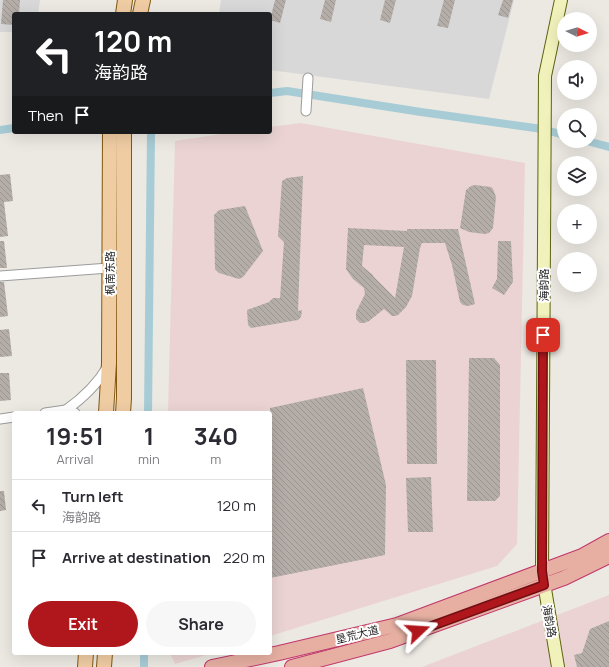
<!DOCTYPE html>
<html lang="en">
<head>
<meta charset="utf-8">
<style>
  body { margin:0; font-family:Manrope,"Noto Sans SC",sans-serif; background:#f7f7f7; color:#2b2b33; height:100vh; display:flex; flex-direction:column; font-size:15px; white-space:nowrap }
  * { box-sizing:border-box; margin:0 }
  p { font-size:13px; color:#7c7c81 }
  .icon { flex:none; width:22px; height:22px; fill:none; stroke:currentColor; stroke-width:2; stroke-linecap:round; stroke-linejoin:round }
  .map { position:relative; flex:1; overflow:hidden }
  .side { position:absolute; left:12px; top:411px; width:260px; height:244px; display:flex; flex-direction:column; background:#fff; border-radius:4px; box-shadow:0 4px 16px #0002 }
  .side>* { flex:none }
  .guide { position:absolute; left:12px; top:12px; width:260px; height:122px; border-radius:4px; box-shadow:0 4px 16px #0002; background:#202124; color:#fff; overflow:hidden }
  .needle { width:26px; rotate:95deg }
  .tools { position:absolute; left:557px; top:12px; display:grid; gap:8px }
  .tools a { display:grid; place-items:center; width:40px; height:40px; border-radius:50%; background:#fff; box-shadow:0 4px 16px #0002; font-size:20px }
  .pin { position:absolute; display:grid; place-items:center; width:34px; height:34px; color:#fff; margin:-17px; border-radius:8px; box-shadow:0 2px 6px #0006 }
  .me { position:absolute; width:44px; margin:-22px; rotate:70deg; stroke-linejoin:round; filter:drop-shadow(0 0 3px #0008) }
  .turn { display:flex; align-items:center; gap:14px; height:84px; padding:0 16px; font-size:18px }
  .turn .icon { width:52px; height:52px; stroke-width:2.5 }
  .turn b { display:block; font-size:28px; line-height:34px }
  .then { display:flex; align-items:center; height:38px; padding:0 16px; background:#0003; gap:8px; font-size:15px }
  .eta { display:flex; justify-content:space-evenly; align-items:center; height:68px; text-align:center }
  .eta b { font-size:24px; font-weight:700; line-height:28px }
  .primary-button { display:flex; gap:8px; margin-top:auto; padding:8px 16px }
  .primary-button a { flex:1; height:46px; border-radius:24px; background:#b0171d; color:#fff; font-size:16px; font-weight:700; line-height:46px; text-align:center }
  .primary-button a+a { background:#f7f7f7; color:#2b2b33 }
  ul { padding:0; list-style:none }
  li { display:flex; align-items:center; gap:12px; height:52px; padding:0 16px; border-top:1px solid #e1e1e2 }
  li div { flex:1 }
  li b { display:block; font-size:15px }
  li em { font-style:normal }
  .map>svg:first-child { display:block }
  .residential { fill:#d9d8d8 }
  .commercial { fill:#ebd3d3 }
  .lines { fill:none; stroke-linecap:round; stroke-linejoin:round }
  .canal { stroke:#a7ccd5; stroke-width:8 }
  .building { fill:url(#building-back-hatch); fill-rule:evenodd }
  .minor-casing { stroke:#9c9c9c; stroke-width:11 }
  .secondary-casing { stroke:#5e6411; stroke-width:14 }
  .primary-casing { stroke:#825811; stroke-width:16 }
  .trunk-casing { stroke:#c1376c; stroke-width:16 }
  .minor { stroke:#fff; stroke-width:9 }
  .secondary { stroke:#f0f1bb; stroke-width:12 }
  .primary { stroke:#f0cca3; stroke-width:14 }
  .trunk { stroke:#e6afa2; stroke-width:14 }
  .route-casing { stroke:#720f13; stroke-width:10 }
  .route { stroke:#b0171d; stroke-width:7 }
  .labels { text-anchor:middle; dominant-baseline:central; stroke-width:4; stroke-linejoin:round; paint-order:stroke }
  .street-label { font-size:11px; fill:#1b1b1b; stroke:#fff }
</style>
</head>
<body>
<div class="map">
<svg width="609" height="667" viewBox="0 0 609 667">
  <defs>
    <pattern id="building-back-hatch" width="6" height="6" patternUnits="userSpaceOnUse"><rect width="6" height="6" fill="#b4ada8"/><path d="M-1 5l2 2M0 0l6 6M5-1l2 2" fill="none" stroke="#9a9490"/></pattern>
  </defs>
  <rect width="100%" height="100%" fill="#ece8e2"/>
  <!-- residential -->
  <g class="residential">
    <polygon points="0,0 40,0 38,14 14,14 14,32 0,32"/>
    <polygon points="221,0 514,0 489,99 270,70 270,14 219,14"/>
  </g>
  <!-- commercial -->
  <g class="commercial">
    <polygon points="301,123 525,163 517,544 497,566 270,636 270,413 168,413 175,141 235,132 270,132 270,127"/>
    <polygon points="609,595 609,667 422,667"/>
    <polygon points="170,653 213,653 175,664"/>
  </g>
  <g class="lines">
    <!-- canal -->
    <g class="canal">
      <polyline points="270,93 287,91 421,112 542,129 564,135"/>
      <polyline points="0,130 14,128"/>
      <polyline points="587,141 609,147"/>
      <polyline points="148,413 151,132"/>
      <polyline points="144,667 144,653"/>
    </g>
  </g>
  <!-- building -->
  <g class="building">
    <polygon points="3,0 20,0 19,14 14,14 14,25 1,24"/>
    <polygon points="275,0 286,0 280,23 270,20"/>
    <polygon points="325,0 336,0 331,22 320,19"/>
    <polygon points="385,0 396,0 390,23 380,20"/>
    <polygon points="444,0 455,0 448,28 437,26"/>
    <polygon points="503,0 513,0 508,18 498,15"/>
    <polygon points="10,174 13,201 4,202 8,236 0,237 0,175"/>
    <polygon points="303,176 298,311 302,310 301,317 298,320 251,328 248,325 247,310 269,302 273,298 280,298 284,242 278,236 282,181 287,178"/>
    <polygon points="475,185 491,187 493,189 496,197 493,228 489,233 485,234 469,232 460,228 466,190 471,186"/>
    <polygon points="245,206 263,251 243,277 239,279 219,273 215,269 214,215 219,210"/>
    <path d="M348 228 407 231V229H458L475 304 468 306 463 305 460 302 452 265 445 243H422L420 248 412 296 406 307 398 315 395 316H392L384 309 369 321 364 323H360L356 319V312L365 294 364 288 353 279 346 269ZM364 245 404 247 395 298 373 276V275L362 266Z"/>
    <polygon points="0,241 4,241 7,268 0,268"/>
    <polygon points="498,241 511,241 513,282 504,295 492,288 497,279"/>
    <polygon points="0,282 4,282 8,316 0,317"/>
    <polygon points="9,329 12,356 0,357 0,330"/>
    <polygon points="469,358 494,358 500,365 500,496 495,501 467,501"/>
    <polygon points="406,360 436,360 437,464 407,464"/>
    <polygon points="0,373 9,373 11,400 0,401"/>
    <polygon points="363,388 386,485 385,555 270,578 270,408"/>
    <polygon points="431,477 433,532 408,532 406,478"/>
    <polygon points="0,491 4,491 6,510 0,511"/>
    <polygon points="609,621 609,667 577,667 574,655 582,653 590,629"/>
  </g>
  <g class="lines">
    <defs>
      <g id="minor">
        <polyline points="306,111 308,78"/>
        <polyline points="0,276 109,268"/>
        <polyline points="45,413 66,410"/>
        <path d="M75 413 66 410C83 398 97 385 108 366"/>
        <polyline points="0,419 14,417"/>
      </g>
      <polyline id="secondary" points="558,667 542,571 545,76 561,0"/>
      <g id="primary">
        <polyline points="123,14 125,0"/>
        <polyline points="140,14 143,0"/>
        <polyline points="106,413 109,363 110,132"/>
        <polyline points="123,413 124,398 124,132"/>
        <polyline points="85,667 86,653"/>
        <polyline points="104,667 105,653"/>
      </g>
      <g id="trunk">
        <polyline points="212,667 279,653 397,625 582,556 609,541"/>
        <polyline points="292,667 390,641 564,578 609,556"/>
      </g>
    </defs>
    <!-- minor casing -->
    <use href="#minor" class="minor-casing"/>
    <!-- secondary casing -->
    <use href="#secondary" class="secondary-casing"/>
    <!-- primary casing -->
    <use href="#primary" class="primary-casing"/>
    <!-- trunk casing -->
    <use href="#trunk" class="trunk-casing"/>
    <!-- minor -->
    <use href="#minor" class="minor"/>
    <!-- secondary -->
    <use href="#secondary" class="secondary"/>
    <!-- primary -->
    <use href="#primary" class="primary"/>
    <!-- trunk -->
    <use href="#trunk" class="trunk"/>
  </g>
  <g class="lines">
    <defs>
      <polyline id="route" points="418,631 544,585 542,571 543,335"/>
    </defs>
    <!-- route casing -->
    <use href="#route" class="route-casing"/>
    <!-- route -->
    <use href="#route" class="route"/>
  </g>
  <g class="labels">
    <!-- street labels -->
    <g class="street-label">
      <text transform="translate(109 273) rotate(-90)">枫南东路</text>
      <text transform="translate(543 285) rotate(-90)">海韵路</text>
      <text transform="translate(550 621) rotate(80)">海韵路</text>
      <text transform="translate(357 634) rotate(-14)">垦荒大道</text>
    </g>
  </g>
</svg>
<div class="tools">
<a><svg class="needle" viewBox="-14 -14 28 28"><path d="M0-13l5 13h-10z" fill="#e53935"/><path d="M0 13l5-13h-10z" fill="#7c7c81"/></svg></a>
<a><svg class="icon" aria-label="sound" viewBox="0 0 24 24"><path d="M4 9h4l5-4v14l-5-4H4zM17 9q2 3 0 6"/></svg></a>
<a><svg class="icon" aria-label="search" viewBox="0 0 24 24"><circle cx="10" cy="10" r="6"/><path d="M15 15l6 6"/></svg></a>
<a><svg class="icon" aria-label="layers" viewBox="0 0 24 24"><path d="M12 4l9 5-9 5-9-5zM3 14l9 5 9-5"/></svg></a>
<a>+</a>
<a>−</a>
</div>
<div class="pin" style="left:543px;top:335px;background:#d93025"><svg class="icon" aria-label="arrive" viewBox="0 0 24 24"><path d="M6 21V4h12l-3 4 3 4H6"/></svg></div>
<svg class="me" style="left:418px;top:631px" viewBox="-20 -20 40 40"><path d="M0-17L14 15 0 8-14 15z" fill="#b0171d" stroke="#fff" stroke-width="4"/></svg>
<div class="guide">
<div class="turn"><svg class="icon" aria-label="left" viewBox="0 0 24 24"><path d="M17 20v-9H6M10 6l-5 5 5 5"/></svg><div><b>120 m</b>海韵路</div></div>
<div class="then">Then<svg class="icon" aria-label="arrive" viewBox="0 0 24 24"><path d="M6 21V4h12l-3 4 3 4H6"/></svg></div>
</div>
<section class="side">
<div class="eta">
<div><b>19:51</b><p>Arrival</p></div>
<div><b>1</b><p>min</p></div>
<div><b>340</b><p>m</p></div>
</div>
<ul>
<li><svg class="icon" aria-label="left" viewBox="0 0 24 24"><path d="M17 20v-9H6M10 6l-5 5 5 5"/></svg><div><b>Turn left</b><p>海韵路</p></div><em>120 m</em></li>
<li><svg class="icon" aria-label="arrive" viewBox="0 0 24 24"><path d="M6 21V4h12l-3 4 3 4H6"/></svg><div><b>Arrive at destination</b></div><em>220 m</em></li>
</ul>
<div class="primary-button"><a>Exit</a><a>Share</a></div>
</section>
</div>
</body>
</html>
